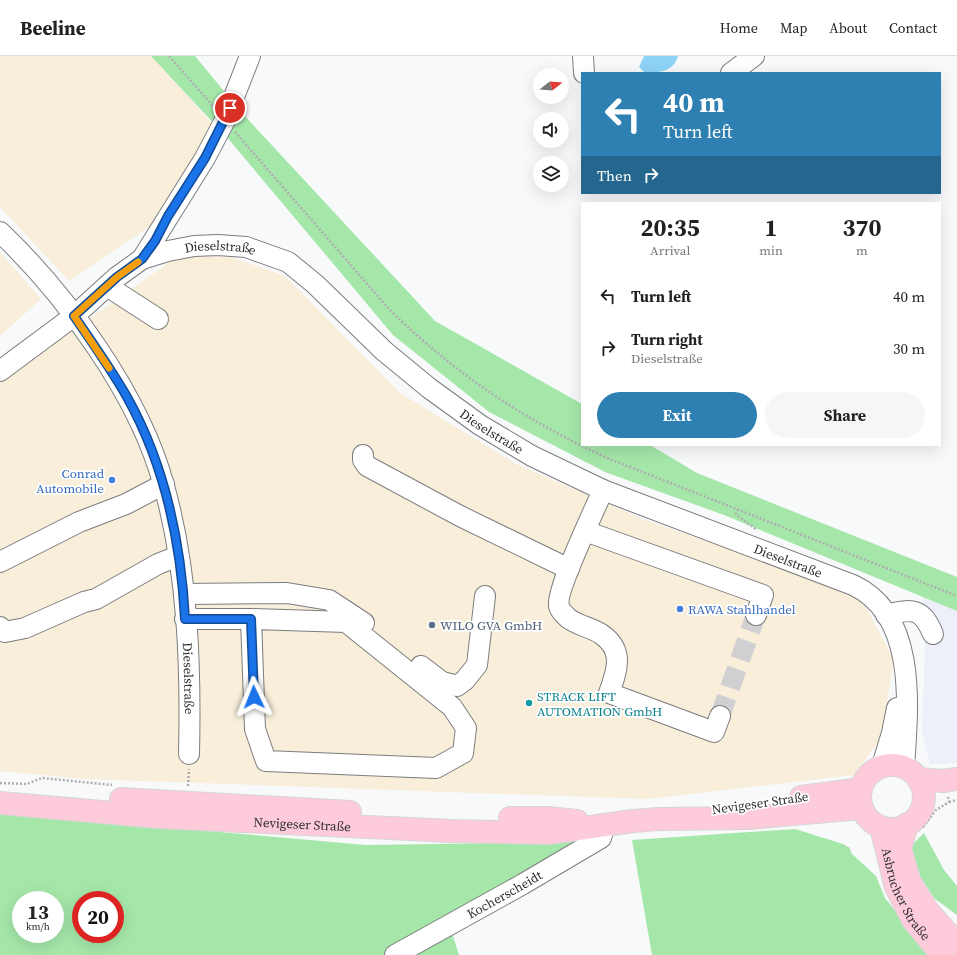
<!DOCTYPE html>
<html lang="en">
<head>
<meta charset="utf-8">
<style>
  body { margin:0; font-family:"Source Serif 4",serif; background:#f6f6f6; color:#222; height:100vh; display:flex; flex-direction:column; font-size:15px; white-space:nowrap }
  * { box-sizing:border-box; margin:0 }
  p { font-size:13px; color:#767676 }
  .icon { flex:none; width:22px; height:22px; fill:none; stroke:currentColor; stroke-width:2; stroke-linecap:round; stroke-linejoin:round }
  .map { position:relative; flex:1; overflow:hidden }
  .side { position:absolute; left:581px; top:146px; width:360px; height:244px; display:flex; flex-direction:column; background:#fff; border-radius:0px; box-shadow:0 4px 16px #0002 }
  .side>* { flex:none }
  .top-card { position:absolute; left:581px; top:16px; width:360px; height:122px; border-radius:0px; box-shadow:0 4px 16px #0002; background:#2d80b1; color:#fff; overflow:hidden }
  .needle { width:26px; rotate:73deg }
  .fabs { position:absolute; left:533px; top:12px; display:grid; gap:8px }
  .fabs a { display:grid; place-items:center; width:36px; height:36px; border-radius:50%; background:#fff; box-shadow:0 4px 16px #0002; font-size:20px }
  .speed { position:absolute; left:12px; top:835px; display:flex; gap:8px; font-size:20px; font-weight:700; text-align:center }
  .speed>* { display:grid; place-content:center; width:52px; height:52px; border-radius:50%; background:#fff; box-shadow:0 4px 16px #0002; line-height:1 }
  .speed small { font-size:10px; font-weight:400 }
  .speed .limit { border:6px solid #d22; background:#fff; color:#111 }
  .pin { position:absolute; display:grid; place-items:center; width:34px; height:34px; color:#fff; margin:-17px; border:2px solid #fff; border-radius:50%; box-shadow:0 1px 4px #0007 }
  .me { position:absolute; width:44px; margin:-22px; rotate:358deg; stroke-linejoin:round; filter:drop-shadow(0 0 3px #0008) }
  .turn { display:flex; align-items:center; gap:14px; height:84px; padding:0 16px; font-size:18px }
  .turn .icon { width:52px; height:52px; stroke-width:2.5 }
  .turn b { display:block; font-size:28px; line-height:34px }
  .then { display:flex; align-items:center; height:38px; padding:0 16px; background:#0003; gap:8px; font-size:15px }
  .eta { display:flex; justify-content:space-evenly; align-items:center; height:68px; text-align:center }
  .eta b { font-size:24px; font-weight:700; line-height:28px }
  .primary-button { display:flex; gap:8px; margin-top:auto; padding:8px 16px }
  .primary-button a { flex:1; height:46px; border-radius:24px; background:#2d80b1; color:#fff; font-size:16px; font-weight:700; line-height:46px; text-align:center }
  .primary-button a+a { background:#f6f6f6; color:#222 }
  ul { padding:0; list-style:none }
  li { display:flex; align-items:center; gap:12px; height:52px; padding:0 16px }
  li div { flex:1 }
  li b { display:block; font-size:15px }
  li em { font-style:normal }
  header { display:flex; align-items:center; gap:24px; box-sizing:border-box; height:56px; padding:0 20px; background:#fff; border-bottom:1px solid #e0e0e0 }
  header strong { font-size:19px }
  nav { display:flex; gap:22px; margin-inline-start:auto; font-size:14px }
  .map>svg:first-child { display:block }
  .built { fill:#edeff9 }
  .industrial { fill:#f8eed9 }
  .green { fill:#a5e7a9; fill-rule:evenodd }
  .water { fill:#8ed4f8 }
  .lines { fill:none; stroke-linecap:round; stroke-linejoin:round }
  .minor-tunnel { stroke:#d0d0d2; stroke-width:20; stroke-dasharray:20 10; stroke-linecap:butt }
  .minor-casing { stroke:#7c7d7f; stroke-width:22 }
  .major-casing { stroke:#d5d5d5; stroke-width:24 }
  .path { stroke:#aeaeb0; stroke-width:2.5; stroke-dasharray:2 2; stroke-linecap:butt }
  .minor { stroke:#fff; stroke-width:20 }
  .major { stroke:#fecbda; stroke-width:22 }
  .route-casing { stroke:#114b97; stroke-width:10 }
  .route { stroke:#1a73e8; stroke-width:7 }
  .slow { stroke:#f59e0b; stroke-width:7 }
  .shop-dot { fill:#3f7fe0; stroke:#fff; stroke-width:1.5 }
  .service-dot { fill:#5c6f8a; stroke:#fff; stroke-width:1.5 }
  .culture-dot { fill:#0f9aa8; stroke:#fff; stroke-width:1.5 }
  .labels { text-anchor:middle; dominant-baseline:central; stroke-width:3.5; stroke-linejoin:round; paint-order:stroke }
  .street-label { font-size:13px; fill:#2e2e2f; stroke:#fff }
  .shop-label { font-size:13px; fill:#366cbe; stroke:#fff; text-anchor:end }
  .service-label { font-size:13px; fill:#4e5e75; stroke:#fff; text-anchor:start }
  .culture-label { font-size:13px; fill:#0d838f; stroke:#fff; text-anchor:start }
</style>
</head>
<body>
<header>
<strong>Beeline</strong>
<nav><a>Home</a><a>Map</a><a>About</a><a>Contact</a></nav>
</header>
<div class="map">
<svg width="957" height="899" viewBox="0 0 957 899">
  <rect width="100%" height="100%" fill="#f8f9fb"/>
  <!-- built -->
  <polygon class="built" points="922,541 957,555 957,707 930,708 922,676 925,595"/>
  <!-- industrial -->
  <g class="industrial">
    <polygon points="0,0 152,0 216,72 155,167 69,225 0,151"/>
    <polygon points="0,196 41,243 0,280"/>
    <polygon points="178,200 231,201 285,220 400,337 516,408 645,464 859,538 894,604 881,682 854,719 647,743 84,723 0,715 0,326"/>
  </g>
  <!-- green -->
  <g class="green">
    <polygon points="151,0 195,0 242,57 435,265 582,348 582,389 650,389 697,417 957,521 957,555 724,459 605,416 489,356 393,279 231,86"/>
    <path d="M0 752 118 767 365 789 589 786 451 874 459 899H0ZM21 844H55V878H21ZM81 844H115V878H81Z"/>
    <polygon points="795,773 843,788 850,792 851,797 876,820 885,842 930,899 652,899 632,784"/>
    <polygon points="924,777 944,814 957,830 957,859 935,843 920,820 911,790"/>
  </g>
  <!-- water -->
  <path class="water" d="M644 0H678C674 15 659 17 645 17L639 11Z"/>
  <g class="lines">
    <!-- minor-tunnel -->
    <polyline class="minor-tunnel" points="720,660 756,559"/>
    <defs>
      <g id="minor">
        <polyline points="583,0 584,17"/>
        <polyline points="731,17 754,0"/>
        <path id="s1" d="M0 176C67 240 140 340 164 430 188 516 191 609 189 698"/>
        <polyline points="142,203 205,102 225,64 250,0"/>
        <polyline points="107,230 158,263"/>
        <path id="s2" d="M0 315 74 260 117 221 142 203 168 195 194 190 218 189 246 191 288 206 315 228 384 295 429 332 480 369 532 400 603 434 853 529C918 559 908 652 904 711"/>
        <polyline points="363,399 363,404 367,410 460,460 569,513"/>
        <path d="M603 434C595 453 555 536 559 550 560 555 565 559 568 562 578 570 591 571 601 578 625 594 617 615 609 637L714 676 720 660"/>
        <polyline points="585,475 763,539 756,559"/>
        <polyline points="0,506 79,466 126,448 164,428"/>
        <polyline points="184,538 287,537 329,544 364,567"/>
        <path d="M886 559C913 552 922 552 933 578"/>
        <polyline points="185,563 251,563 255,673 266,705 436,712 463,697 466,672 452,651 346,566 251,563"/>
        <polyline points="0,571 5,576 25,572 84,546 96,543 158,508 178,500"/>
        <polyline points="421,610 442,626 457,630 465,624 477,609 485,540"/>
        <polyline points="882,710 892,677 897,652"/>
        <path id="s3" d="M395 899 523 828 601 782 605 768"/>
      </g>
      <g id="major">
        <circle cx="892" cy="741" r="32"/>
        <polyline points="918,723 943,725 957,723"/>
        <polyline points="801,741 861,733"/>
        <polyline points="121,743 350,756"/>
        <path id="s4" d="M0 747 158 761 451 775 549 777 633 765 659 763 748 762 862 752"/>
        <polyline points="510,762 547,762 577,765"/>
        <polyline points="907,768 900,793 910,826 927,854 957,888"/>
        <path id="s5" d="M881 771 896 831 913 864 942 899"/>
      </g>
    </defs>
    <!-- minor casing -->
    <use href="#minor" class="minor-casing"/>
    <!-- major casing -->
    <use href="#major" class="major-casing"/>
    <!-- path -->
    <g class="path">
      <polyline points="169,0 214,51"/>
      <path d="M235 76 389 253C455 318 523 363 607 402L957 540"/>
      <polyline points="738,453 736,458 738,460 757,474"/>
      <polyline points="0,727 27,728 42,722 112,729"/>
      <polyline points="188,730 189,713"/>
      <polyline points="949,746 957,744"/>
      <polyline points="923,771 936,754 949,746 948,741"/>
    </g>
    <!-- minor -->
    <use href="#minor" class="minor"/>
    <!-- major -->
    <use href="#major" class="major"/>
  </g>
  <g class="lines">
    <defs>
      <path id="route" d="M230 52 205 102 168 160 155 185 142 203 117 221 74 260C92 286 111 313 127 341 165 409 181 486 185 563H251L254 641"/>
    </defs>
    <!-- route casing -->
    <use href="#route" class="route-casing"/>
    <!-- route -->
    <use href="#route" class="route"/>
    <!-- slow -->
    <polyline class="slow" points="109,312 74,260 117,221 138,206"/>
  </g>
  <!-- markers -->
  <g class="shop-dot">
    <circle cx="112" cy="424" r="4"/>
    <circle cx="680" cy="553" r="4"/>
  </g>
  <circle class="service-dot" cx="432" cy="569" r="4"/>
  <circle class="culture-dot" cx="529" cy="647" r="4"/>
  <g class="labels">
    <!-- street labels -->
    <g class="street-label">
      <text stroke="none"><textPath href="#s2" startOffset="261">Dieselstraße</textPath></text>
      <text stroke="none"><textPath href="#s2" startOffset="597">Dieselstraße</textPath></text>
      <text stroke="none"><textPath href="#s2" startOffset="921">Dieselstraße</textPath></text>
      <text stroke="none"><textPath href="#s1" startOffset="500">Dieselstraße</textPath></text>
      <text transform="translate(760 747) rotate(-8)">Nevigeser Straße</text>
      <text stroke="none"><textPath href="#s4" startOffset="303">Nevigeser Straße</textPath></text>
      <text stroke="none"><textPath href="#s5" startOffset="72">Asbrucher Straße</textPath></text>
      <text stroke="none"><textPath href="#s3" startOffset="125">Kocherscheidt</textPath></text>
    </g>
    <!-- shop labels -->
    <g class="shop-label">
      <text x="104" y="417">Conrad<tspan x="104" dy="15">Automobile</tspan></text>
      <text x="688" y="553" text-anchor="start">RAWA Stahlhandel</text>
    </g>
    <!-- service labels -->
    <g class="service-label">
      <text x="440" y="569">WILO GVA GmbH</text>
    </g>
    <!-- culture labels -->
    <g class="culture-label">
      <text x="537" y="640">STRACK LIFT<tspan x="537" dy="15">AUTOMATION GmbH</tspan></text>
    </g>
  </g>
</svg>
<div class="fabs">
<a><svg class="needle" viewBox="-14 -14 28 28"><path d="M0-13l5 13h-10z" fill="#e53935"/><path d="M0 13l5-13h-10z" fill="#767676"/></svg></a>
<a><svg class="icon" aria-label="sound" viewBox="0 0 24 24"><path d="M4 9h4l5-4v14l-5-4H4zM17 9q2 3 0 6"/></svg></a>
<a><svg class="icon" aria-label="layers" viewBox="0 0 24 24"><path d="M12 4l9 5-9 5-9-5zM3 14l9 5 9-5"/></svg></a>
</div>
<div class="speed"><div>13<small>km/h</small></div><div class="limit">20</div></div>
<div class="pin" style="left:230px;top:52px;background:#d93025"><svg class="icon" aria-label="arrive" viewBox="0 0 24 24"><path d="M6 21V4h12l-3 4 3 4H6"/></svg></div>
<svg class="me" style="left:254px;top:641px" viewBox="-20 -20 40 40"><path d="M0-17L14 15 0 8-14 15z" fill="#1a73e8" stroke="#fff" stroke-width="4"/></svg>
<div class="top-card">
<div class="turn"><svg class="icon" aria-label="left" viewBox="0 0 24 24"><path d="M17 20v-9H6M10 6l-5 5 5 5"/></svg><div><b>40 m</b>Turn left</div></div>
<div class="then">Then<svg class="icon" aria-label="right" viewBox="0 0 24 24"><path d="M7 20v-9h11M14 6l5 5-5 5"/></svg></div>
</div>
<section class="side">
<div class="eta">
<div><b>20:35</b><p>Arrival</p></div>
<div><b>1</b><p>min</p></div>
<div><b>370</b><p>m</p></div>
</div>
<ul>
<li><svg class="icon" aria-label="left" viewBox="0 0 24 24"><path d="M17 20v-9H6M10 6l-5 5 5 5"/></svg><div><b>Turn left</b></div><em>40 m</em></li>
<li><svg class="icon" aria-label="right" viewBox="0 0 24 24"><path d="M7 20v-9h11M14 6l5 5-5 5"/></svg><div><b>Turn right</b><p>Dieselstraße</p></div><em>30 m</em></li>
</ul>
<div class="primary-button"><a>Exit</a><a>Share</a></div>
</section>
</div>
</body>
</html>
